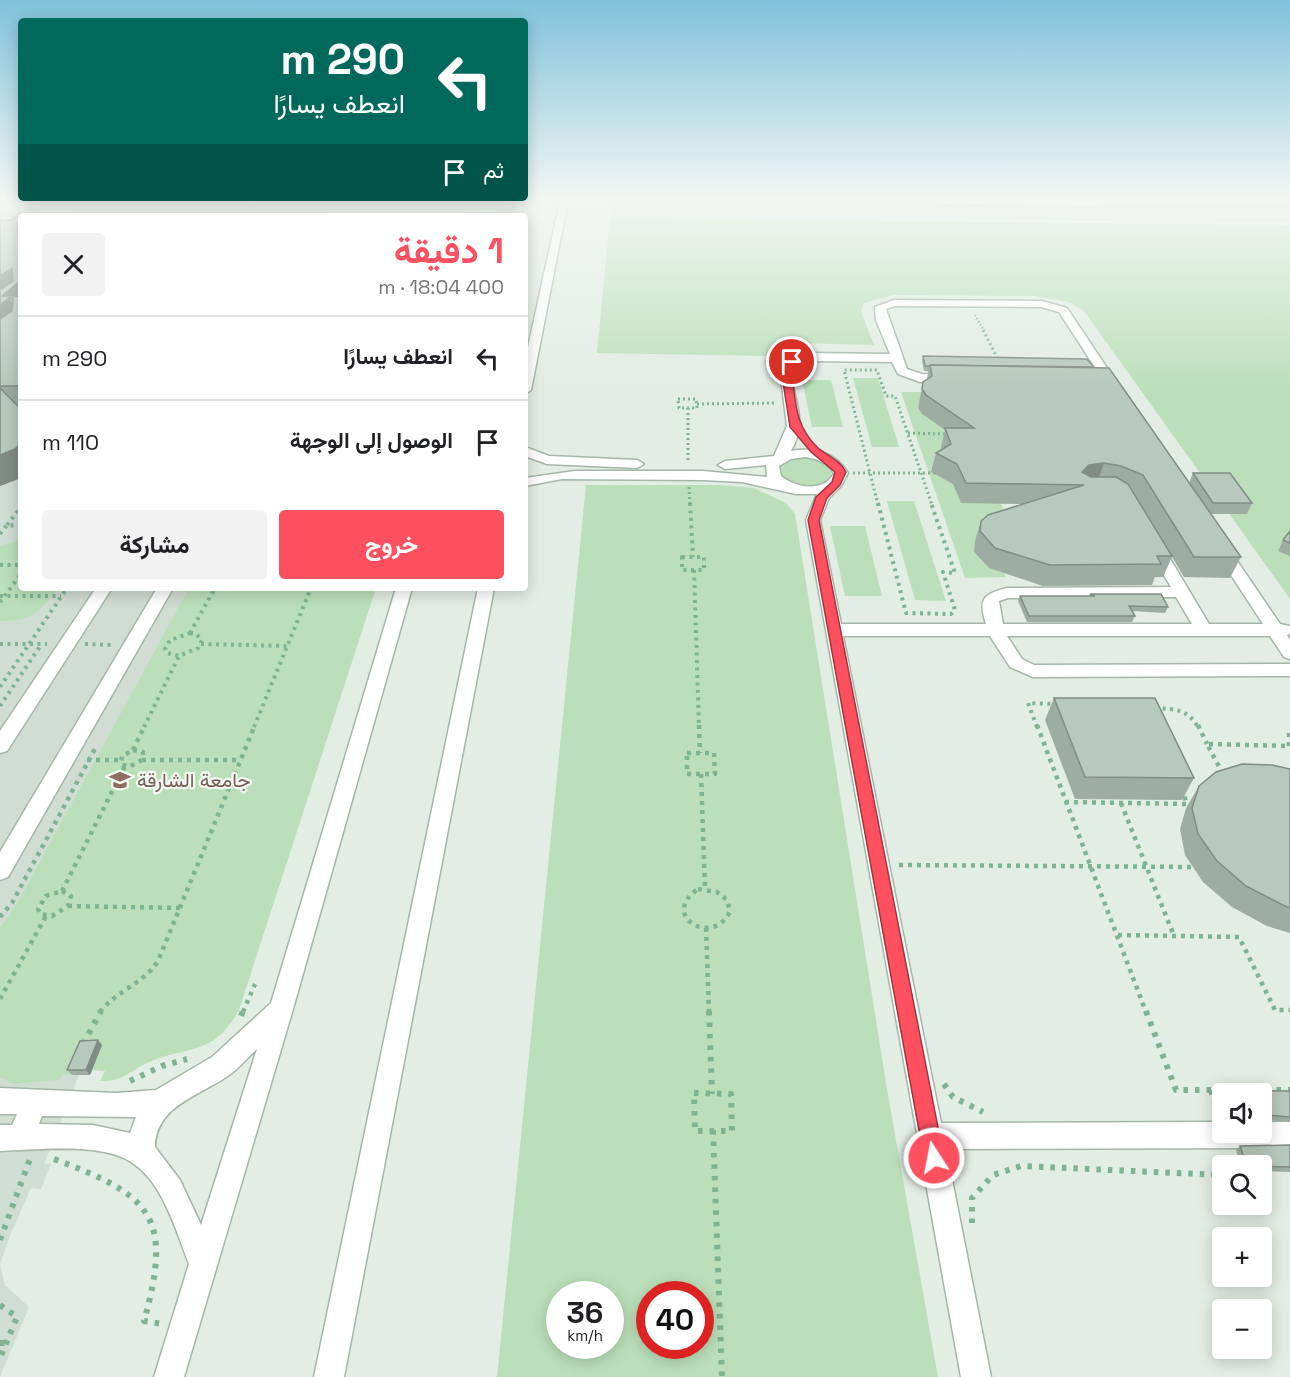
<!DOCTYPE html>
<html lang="ar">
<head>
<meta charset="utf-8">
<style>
  body { margin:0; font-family:"Space Grotesk",Vazirmatn,sans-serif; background:#f2f2f2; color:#202124; direction:rtl; height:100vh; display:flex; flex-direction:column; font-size:22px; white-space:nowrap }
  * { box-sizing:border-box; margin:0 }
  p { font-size:20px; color:#757577 }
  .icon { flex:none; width:33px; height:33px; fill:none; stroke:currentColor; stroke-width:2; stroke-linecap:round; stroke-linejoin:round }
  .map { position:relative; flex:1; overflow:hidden; direction:ltr }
  .drawer { position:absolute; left:18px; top:213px; width:510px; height:378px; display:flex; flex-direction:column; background:#fff; border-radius:6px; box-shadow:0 3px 15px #0003; direction:rtl }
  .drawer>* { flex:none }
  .hud { position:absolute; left:18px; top:18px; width:510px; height:183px; border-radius:6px; box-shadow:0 3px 15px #0003; direction:rtl; background:#00695c; color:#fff; overflow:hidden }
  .controls { position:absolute; left:1212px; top:1083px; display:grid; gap:12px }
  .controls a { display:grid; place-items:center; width:60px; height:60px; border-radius:6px; background:#fff; box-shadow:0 3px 15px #0003; font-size:30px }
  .speed { position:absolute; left:546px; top:1281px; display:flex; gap:12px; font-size:30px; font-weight:700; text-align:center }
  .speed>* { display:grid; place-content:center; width:78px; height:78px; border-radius:50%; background:#fff; box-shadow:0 3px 15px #0003; line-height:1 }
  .speed small { font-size:15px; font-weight:400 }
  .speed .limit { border:9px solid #d22; background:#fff; color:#111 }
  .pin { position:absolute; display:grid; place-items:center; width:51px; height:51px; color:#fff; margin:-26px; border:3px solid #fff; border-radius:50%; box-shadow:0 2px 6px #0007 }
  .me { position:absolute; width:66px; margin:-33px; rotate:349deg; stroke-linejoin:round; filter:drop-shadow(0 0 4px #0008) }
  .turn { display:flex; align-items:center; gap:21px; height:126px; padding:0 24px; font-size:27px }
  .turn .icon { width:78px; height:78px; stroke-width:2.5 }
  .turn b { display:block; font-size:42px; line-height:51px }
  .then { display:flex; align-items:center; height:57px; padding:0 24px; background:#0003; gap:12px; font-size:22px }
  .round { display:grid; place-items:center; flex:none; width:63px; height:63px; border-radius:6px; background:#f2f2f2 }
  .headline { display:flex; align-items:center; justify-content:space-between; height:102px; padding:0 24px }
  h1 { font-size:36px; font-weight:700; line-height:45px; color:#fe505f }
  .action { display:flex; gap:12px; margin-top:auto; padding:12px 24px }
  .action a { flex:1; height:69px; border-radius:6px; background:#fe505f; color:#fff; font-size:24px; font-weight:700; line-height:69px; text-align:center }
  .action a+a { background:#f2f2f2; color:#202124 }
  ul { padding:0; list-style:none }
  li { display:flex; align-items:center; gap:18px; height:84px; padding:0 24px; border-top:2px solid #e0e0e0 }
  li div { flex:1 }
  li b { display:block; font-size:22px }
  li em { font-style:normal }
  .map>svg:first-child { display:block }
  .built { fill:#d0ddd3 }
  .green { fill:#bbe0b9; fill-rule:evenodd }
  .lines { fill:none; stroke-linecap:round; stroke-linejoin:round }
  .minor-casing { stroke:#a4b6a9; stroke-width:3 }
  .path-far4 { stroke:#7fb492; stroke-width:2; stroke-dasharray:1.5 2; stroke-linecap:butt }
  .path-far3 { stroke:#7fb492; stroke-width:3; stroke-dasharray:2 3; stroke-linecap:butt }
  .path-far2 { stroke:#7fb492; stroke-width:4; stroke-dasharray:3 4.5; stroke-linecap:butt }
  .path-far1 { stroke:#7fb492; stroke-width:4.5; stroke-dasharray:4 5; stroke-linecap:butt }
  .path { stroke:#7fb492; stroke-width:6; stroke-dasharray:4.5 7; stroke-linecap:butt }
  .minor { fill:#fff; fill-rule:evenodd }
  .wall { fill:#9dada2 }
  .shaded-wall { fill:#808d84 }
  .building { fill:#b7c9bc; stroke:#808d84; stroke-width:1.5 }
  .route { fill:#fe505f; stroke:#a5343e; stroke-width:1.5 }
  .labels { text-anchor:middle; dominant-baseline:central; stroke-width:4.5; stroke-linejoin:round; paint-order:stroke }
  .education-label { font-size:20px; fill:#785e54; stroke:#f3f9f4; text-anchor:start }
</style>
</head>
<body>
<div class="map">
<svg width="1290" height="1377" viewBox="0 0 1290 1377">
  <rect width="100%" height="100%" fill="#e2ede4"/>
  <!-- built -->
  <g class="built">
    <polygon points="612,196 1290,196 1290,222 610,218"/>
    <polygon points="0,212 466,213 465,216 21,216 21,588 315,588 90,1075 79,1075 44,1164 51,1164 41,1189 31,1188 12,1231 0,1264 5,1285 29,1307 0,1377"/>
  </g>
  <!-- green -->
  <g class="green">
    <polygon points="613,196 910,196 936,204 938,207 611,207"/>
    <polygon points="1122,196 1133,196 1137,200 1152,200 1149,196 1290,196 1290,209 1103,208 1099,204"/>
    <polygon points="472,198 504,198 498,216 465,216"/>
    <polygon points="610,218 1290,225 1290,599 1084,311 1069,302 1034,296 894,295 864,303 861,312 874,345 796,343 796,351 779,351 767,356 597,353"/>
    <polygon points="853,378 878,378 899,447 872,447"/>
    <polygon points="802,380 831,380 843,427 812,427"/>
    <path d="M1097 391 920 401 918 408C925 420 938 423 951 425L1001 504 1013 530 974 552 989 568 1004 573 1006 577 965 578 901 392Z"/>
    <path d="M803 458 822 462 832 471 830 479C814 492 797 485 781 477L779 467 789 460Z"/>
    <path d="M586 485H721L754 488 786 503 795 514 887 1089 938 1377H497ZM560 1294H610V1346H560ZM650 1294H700V1346H650Z"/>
    <polygon points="887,501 914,501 946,601 915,600"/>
    <polygon points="830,526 865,526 882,596 845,596"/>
    <path d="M21 540V588H58C39 613 33 621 0 621V546Z"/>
    <path d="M189 588H376L239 1010C212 1058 189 1044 147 1063 128 1072 122 1082 100 1081L105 1071 91 1070 101 1046 72 1075 63 1074 59 1080 15 1084 0 1077V928L17 904Z"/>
  </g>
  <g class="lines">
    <defs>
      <g id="minor">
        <polygon points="561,196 569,196 531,390 525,394 525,361"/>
        <polygon points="916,196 1099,200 1102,200 1101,196 1109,196 1111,201 1099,206 940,204"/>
        <polygon points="517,198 525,198 520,216 510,216"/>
        <polygon points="0,217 21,218 21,224 0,223"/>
        <path d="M894 300 1042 301 1067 308 1119 386 1117 389H1109L1059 312 1041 307 895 306 886 309 907 369 922 374 955 375V381L951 382H920L898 374 892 362 810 361 793 367C788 397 811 416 791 451 814 447 836 453 848 473L841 486 829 498 820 520 841 624H986C978 599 983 594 1007 588L1171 587 1147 547 1155 542 1163 547 1209 624H1263L1214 549 1222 544 1227 546 1280 624 1290 626V634L1287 635 1290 640V659L1284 657 1270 636H1007L1022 659 1034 665 1290 664V676L1033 677 1010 667 990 636H843L941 1123 1222 1122V1132H1262V1122H1290V1148L946 1149 991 1377H961L806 520 817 494H796L742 482 703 480 562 479 525 486V478L575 471H703L767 477 766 465 725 469 718 465 725 461 774 456 787 426 780 370 784 362 808 353 890 354 876 320 875 307ZM805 457C817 459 827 462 834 473 824 493 796 488 781 476L779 466 791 459ZM1176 597 1192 624H1003L999 601 1008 598Z"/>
        <polygon points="525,447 549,456 637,460 644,464 637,468 547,464 525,456"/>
        <polygon points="96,588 112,588 7,751 0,753 0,731"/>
        <polygon points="157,588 173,588 8,877 0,880 0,852"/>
        <path d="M396 588H412L293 1009 184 1377H154L189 1264C176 1231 163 1182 131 1162 101 1142 35 1150 0 1151V1125H12L17 1114H0V1088L116 1093 156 1090 212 1057 271 1003ZM257 1049 201 1225 180 1180 155 1147C156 1105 200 1096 229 1075 239 1068 248 1057 257 1049ZM42 1116 136 1117 130 1133 93 1125 39 1124Z"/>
        <polygon points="478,588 494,588 344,1377 314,1377"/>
      </g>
    </defs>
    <!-- minor casing -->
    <use href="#minor" class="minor-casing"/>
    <!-- path-far4 -->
    <polyline class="path-far4" points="975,315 984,331"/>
    <!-- path-far3 -->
    <g class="path-far3">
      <polyline points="983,330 999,361"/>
      <polygon points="678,399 696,399 697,408 679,408"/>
      <polyline points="697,404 777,403"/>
      <polyline points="688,408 688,461"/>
      <polyline points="908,433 947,434"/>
      <polyline points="853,473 936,473"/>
      <polyline points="689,487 690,505"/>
      <polyline points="878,505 844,370 877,370 886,396 895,396 932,505"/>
    </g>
    <!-- path-far2 -->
    <g class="path-far2">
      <polyline points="690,503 693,557"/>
      <polyline points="878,503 906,613 951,614 955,610 943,572 955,573 931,503"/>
      <polyline points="7,525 21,507"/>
      <polyline points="0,534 7,525 21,526"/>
      <rect x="682" y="557" width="22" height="13"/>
      <polyline points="0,565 21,565"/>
      <polyline points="694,570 699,727"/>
      <polyline points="0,596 61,596"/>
      <polyline points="0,602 21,574"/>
      <polygon points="190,633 196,634 202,640 198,648 179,656 167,653 165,649 170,640"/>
      <polyline points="190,633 215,588"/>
      <polyline points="0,644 47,644"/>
      <polyline points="85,644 113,645"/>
      <polyline points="201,644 287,646"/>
      <polyline points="0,687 67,588"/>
      <polyline points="0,706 41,645"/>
      <path d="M1155 708C1174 709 1188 709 1198 727"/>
      <polyline points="144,727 179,656"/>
      <polyline points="254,727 311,588"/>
      <polyline points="1037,727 1028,703 1054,704"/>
    </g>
    <!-- path-far1 -->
    <g class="path-far1">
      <polyline points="699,725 700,753"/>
      <polyline points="1037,725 1146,1012"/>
      <polyline points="1198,725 1207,744"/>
      <polyline points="1289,733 1289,746"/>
      <polyline points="133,750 145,725"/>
      <polygon points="133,750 143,752 142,760 129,767 121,764 122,756"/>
      <polygon points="687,753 714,753 715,774 687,774"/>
      <polyline points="87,760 120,760"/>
      <polyline points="142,760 240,760"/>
      <polyline points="701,774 705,888"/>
      <polyline points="1223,774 1207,744 1289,746"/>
      <polyline points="1065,802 1187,804 1183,793"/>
      <polyline points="1121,803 1174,936"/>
      <polyline points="899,865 1194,867"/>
      <path d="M698 889 717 892 727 900 730 911C714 948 658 916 698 889Z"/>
      <polyline points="62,891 125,766"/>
      <polygon points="62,891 71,896 68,906 52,916 40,914 38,909 46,896"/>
      <polyline points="68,906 180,908"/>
      <polyline points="0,917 12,903 96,747"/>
      <polyline points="706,928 709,1012"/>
      <polyline points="1118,935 1239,937 1275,1010 1290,1010"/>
      <polyline points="0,999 46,916"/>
      <path d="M100 1012C116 991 143 984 158 961L255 725"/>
      <polyline points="243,1012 255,984"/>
    </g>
    <!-- path -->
    <g class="path">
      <polyline points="709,1011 712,1094"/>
      <polyline points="1146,1011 1176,1090 1226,1090"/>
      <polyline points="241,1016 243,1011"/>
      <polyline points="83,1044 101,1011"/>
      <polyline points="130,1081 162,1066 187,1059"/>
      <polyline points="944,1084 953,1097 983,1112"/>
      <polyline points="1211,1090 1218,1113"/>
      <polyline points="1242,1090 1290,1090"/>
      <polygon points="694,1093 731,1094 732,1131 695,1131"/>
      <polyline points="713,1130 722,1377"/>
      <path d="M54 1159C150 1195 174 1215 144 1321L163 1324"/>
      <polyline points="972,1223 972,1198 993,1175 1021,1166 1222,1175"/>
      <polyline points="0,1240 30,1159"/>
      <polyline points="0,1305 17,1317 0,1358"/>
      <polyline points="0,1343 6,1343"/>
    </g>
    <!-- minor -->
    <use href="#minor" class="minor"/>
  </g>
  <!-- wall -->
  <g class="wall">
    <polygon points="21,217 21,478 0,486 0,220 12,220"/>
    <polygon points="923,356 1094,367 1189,483 1193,473 1252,503 1247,514 1210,514 1241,557 1230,578 1184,577 1172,557 1163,577 1155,577 1152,585 1043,586 989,568 974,552 975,541 981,521 1022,504 961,503 953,484 931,472 936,453 942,449 941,447 945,430 922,414 918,408 923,382 927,380 928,371 924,371 922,361"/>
    <polygon points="1290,531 1290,556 1278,551 1283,540"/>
    <polygon points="1090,594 1168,607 1165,613 1132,611 1135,616 1132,622 1027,622 1018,601 1020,596 1089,596"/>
    <polygon points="1054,698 1194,778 1182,800 1075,799 1045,720"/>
    <polygon points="1290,769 1290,933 1267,926 1232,907 1203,882 1185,855 1180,829 1186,808 1199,786"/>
    <polygon points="102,1045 90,1075 72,1075 67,1070"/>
    <polygon points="1222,1090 1290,1091 1290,1122 1266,1120 1265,1125 1262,1128 1262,1094 1222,1094 1222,1108 1217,1094"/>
    <polygon points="1290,1145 1290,1172 1262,1171 1262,1166 1241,1166 1236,1150 1240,1146"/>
  </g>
  <!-- shaded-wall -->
  <g class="shaded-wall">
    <polygon points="12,268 21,280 21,311 13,298 10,299 20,321 0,336 0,276"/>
    <polygon points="21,443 21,478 0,486 0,455"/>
    <polygon points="1104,463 1097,483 1082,472 1089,465"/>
    <polygon points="98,1040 102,1045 90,1075 86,1070"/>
  </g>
  <!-- building -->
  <g class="building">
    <polygon points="15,217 21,217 21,280 2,296 21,296 21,386 0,386 0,319 12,311 13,298 9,298 0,305 0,290 13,281 12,268 0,276 0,220 12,220"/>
    <polygon points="923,356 1087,359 1094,367 930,365 930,366 925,366"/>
    <polygon points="930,365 1109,368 1241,557 1194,557 1143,475 1121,466 1104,463 1089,465 1082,472 1091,477 1116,477 1128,484 1172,556 1157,556 1161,564 1050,565 995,548 980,531 981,521 988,515 1084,485 966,483 957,464 936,453 951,444 945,428 974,428 926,395 922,389 923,382 932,376"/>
    <polygon points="0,388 21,409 21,443 15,449 0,455"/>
    <polygon points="1193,473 1230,473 1252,503 1213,503"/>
    <polygon points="1290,531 1290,543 1283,540"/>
    <polygon points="1090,594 1161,594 1168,607 1129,606 1135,616 1029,616 1020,596 1095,596"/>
    <polygon points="1054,698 1155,698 1194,778 1085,777"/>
    <polygon points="1242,764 1272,765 1290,769 1290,908 1283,905 1246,886 1217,861 1198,834 1192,808 1199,786 1216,772"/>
    <polygon points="98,1040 86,1070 67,1070 80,1041"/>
    <polygon points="1222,1090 1290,1091 1290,1117 1267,1115 1265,1125 1262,1125 1262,1094 1223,1094"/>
    <polygon points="1290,1145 1290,1167 1247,1166 1240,1146"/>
  </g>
  <!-- sky -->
  <linearGradient id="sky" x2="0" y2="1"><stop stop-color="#80c2db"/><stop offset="0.51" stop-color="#f2f7f3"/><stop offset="1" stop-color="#f2f7f3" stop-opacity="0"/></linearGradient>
  <rect width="1290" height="388" fill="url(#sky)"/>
  <!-- route -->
  <path class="route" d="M788 360 796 362 791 370C796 400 794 426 818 448 828 456 840 460 846 472L840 485 827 498 819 520 944 1158 942 1165 934 1168 927 1165 924 1158 808 520 816 497 832 482 835 472 811 452 790 427 781 369Z"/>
  <!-- icons -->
  <defs>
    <symbol id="university-bare" viewBox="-9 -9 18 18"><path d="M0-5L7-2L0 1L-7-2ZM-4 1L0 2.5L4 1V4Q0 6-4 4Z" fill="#8d6e63" stroke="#f3f9f4" stroke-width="2.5" paint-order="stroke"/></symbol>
  </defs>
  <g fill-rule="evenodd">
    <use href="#university-bare" x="105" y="765" width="30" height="30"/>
  </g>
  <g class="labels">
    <!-- education labels -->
    <g class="education-label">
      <text x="137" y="780">جامعة الشارقة</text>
    </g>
  </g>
</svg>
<div class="controls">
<a><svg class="icon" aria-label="sound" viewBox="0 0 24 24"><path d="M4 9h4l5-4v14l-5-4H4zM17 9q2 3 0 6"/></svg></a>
<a><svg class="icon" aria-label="search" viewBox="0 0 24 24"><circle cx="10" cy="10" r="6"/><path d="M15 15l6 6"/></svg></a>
<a>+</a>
<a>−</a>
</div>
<div class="speed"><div>36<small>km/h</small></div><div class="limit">40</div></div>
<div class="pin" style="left:792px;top:362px;background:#d93025"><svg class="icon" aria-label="arrive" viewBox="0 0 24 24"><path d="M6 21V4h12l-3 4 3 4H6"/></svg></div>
<svg class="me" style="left:934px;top:1158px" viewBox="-20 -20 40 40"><circle r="17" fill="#fe505f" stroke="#fff" stroke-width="3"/><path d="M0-11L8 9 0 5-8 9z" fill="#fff"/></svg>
<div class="hud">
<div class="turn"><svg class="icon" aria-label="left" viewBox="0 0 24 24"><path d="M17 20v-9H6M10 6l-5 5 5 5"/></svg><div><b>290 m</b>انعطف يسارًا</div></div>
<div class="then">ثم<svg class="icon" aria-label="arrive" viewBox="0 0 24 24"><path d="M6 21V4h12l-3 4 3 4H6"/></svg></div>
</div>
<section class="drawer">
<div class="headline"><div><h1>1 دقيقة</h1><p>400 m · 18:04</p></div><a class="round"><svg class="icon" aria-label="close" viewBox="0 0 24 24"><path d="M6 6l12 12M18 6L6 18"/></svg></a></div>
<ul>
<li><svg class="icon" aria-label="left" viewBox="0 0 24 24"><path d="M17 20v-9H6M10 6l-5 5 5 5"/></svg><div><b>انعطف يسارًا</b></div><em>290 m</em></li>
<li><svg class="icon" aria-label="arrive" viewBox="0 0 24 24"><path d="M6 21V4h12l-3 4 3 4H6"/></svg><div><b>الوصول إلى الوجهة</b></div><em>110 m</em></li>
</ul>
<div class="action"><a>خروج</a><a>مشاركة</a></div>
</section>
</div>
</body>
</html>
